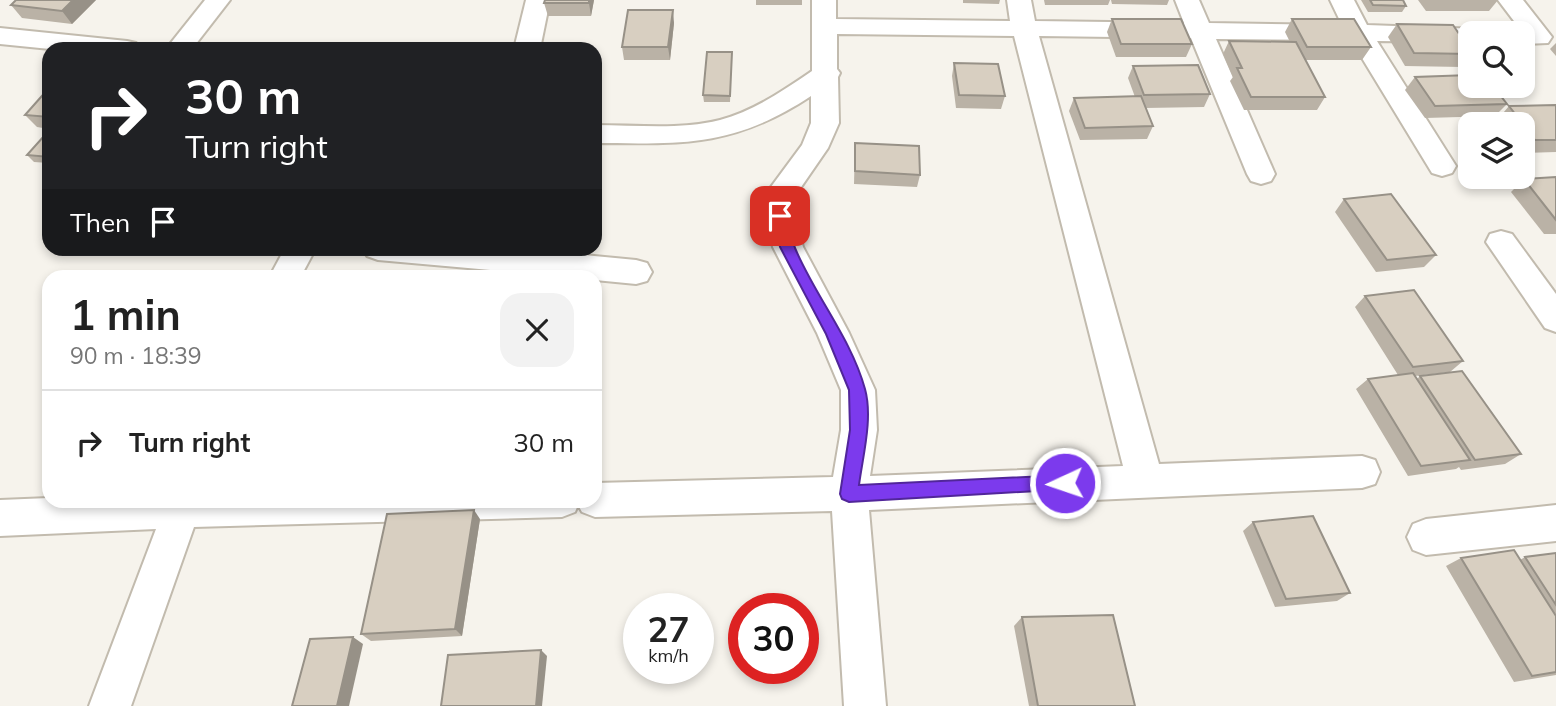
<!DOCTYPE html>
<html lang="en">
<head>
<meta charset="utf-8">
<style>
  body { margin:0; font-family:Mulish,sans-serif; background:#f2f2f2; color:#222; height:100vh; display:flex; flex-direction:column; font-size:26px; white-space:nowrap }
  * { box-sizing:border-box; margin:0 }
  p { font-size:23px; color:#767676 }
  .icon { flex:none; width:38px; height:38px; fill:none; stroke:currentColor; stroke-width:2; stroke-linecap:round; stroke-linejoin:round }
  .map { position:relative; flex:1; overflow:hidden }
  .details { position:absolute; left:42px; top:270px; width:560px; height:238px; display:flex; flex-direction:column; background:#fff; border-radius:21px; box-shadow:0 4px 10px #0003 }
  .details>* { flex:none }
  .hud { position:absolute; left:42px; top:42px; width:560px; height:214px; border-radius:21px; box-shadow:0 4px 10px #0003; background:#202124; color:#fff; overflow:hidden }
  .controls { position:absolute; left:1458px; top:21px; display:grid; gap:14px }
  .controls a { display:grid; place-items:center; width:77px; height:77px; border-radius:14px; background:#fff; box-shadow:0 4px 10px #0003; font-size:35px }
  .speed { position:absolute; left:623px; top:593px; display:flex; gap:14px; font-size:35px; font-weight:700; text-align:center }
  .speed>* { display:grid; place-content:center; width:91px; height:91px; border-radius:50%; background:#fff; box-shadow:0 4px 10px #0003; line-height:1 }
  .speed small { font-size:18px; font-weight:400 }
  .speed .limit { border:10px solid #d22; background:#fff; color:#111 }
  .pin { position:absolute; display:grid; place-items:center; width:60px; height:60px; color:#fff; margin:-30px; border-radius:14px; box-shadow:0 4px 10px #0006 }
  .me { position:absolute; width:77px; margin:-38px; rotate:267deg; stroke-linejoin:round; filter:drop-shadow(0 0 5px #0008) }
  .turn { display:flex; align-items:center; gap:24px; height:147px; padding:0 28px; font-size:32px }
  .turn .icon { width:91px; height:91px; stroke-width:2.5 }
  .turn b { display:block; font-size:49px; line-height:60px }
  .then { display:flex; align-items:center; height:66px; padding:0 28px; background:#0003; gap:14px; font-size:26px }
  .round { display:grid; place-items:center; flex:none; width:74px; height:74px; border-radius:21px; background:#f2f2f2 }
  .overview { display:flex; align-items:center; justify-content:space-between; height:119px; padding:0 28px }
  h1 { font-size:42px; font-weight:700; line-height:52px }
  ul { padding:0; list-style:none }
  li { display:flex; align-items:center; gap:21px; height:105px; padding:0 28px; border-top:2px solid #e0e0e0 }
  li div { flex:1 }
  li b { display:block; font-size:26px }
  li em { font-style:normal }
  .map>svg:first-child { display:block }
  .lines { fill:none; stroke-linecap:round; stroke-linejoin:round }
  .street-casing { stroke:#c2bbae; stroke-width:4 }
  .street { fill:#fff; fill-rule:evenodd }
  .wall { fill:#bab2a6 }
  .shaded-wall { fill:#979187 }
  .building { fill:#d8cfc1; stroke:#979187; stroke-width:2 }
  .route { fill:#7c3aed; stroke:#51269a; stroke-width:2 }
</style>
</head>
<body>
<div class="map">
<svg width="1556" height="706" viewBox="0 0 1556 706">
  <rect width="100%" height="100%" fill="#f6f3ec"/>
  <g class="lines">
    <defs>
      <g id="street">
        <polygon points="205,0 230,0 192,49 166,49"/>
        <polygon points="526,0 550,0 540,49 514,49"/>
        <path d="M812 0H836V19L1010 21 1007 0H1031L1035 21 1184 23 1175 0H1199L1209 23 1342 25 1330 0H1354L1367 25 1479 29 1482 33H1470V42L1377 41 1456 166 1452 173 1442 176 1432 173 1351 40 1216 39 1275 174 1271 181 1261 184 1251 181 1247 174 1191 38 1039 36 1159 464 1362 456 1375 460 1380 472 1375 484 1362 488 869 510 886 706H844L832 511 595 517 582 512 578 505 575 512 562 517 194 527 131 706H89L156 529 0 536V500L49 498V500H595V483L833 477 841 430V390L817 333 773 247 765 216 768 191 802 145 811 123V96C734 147 684 144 595 143V125C636 125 681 130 720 120 754 111 784 90 812 71ZM837 34 1014 36 1123 466 870 476 877 430 875 390 849 333 803 247 795 216 797 193 828 148 839 123 838 77 840 73 837 69Z"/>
        <polygon points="1498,0 1523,0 1552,37 1548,43 1522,44 1522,33 1511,33 1520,29"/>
        <polygon points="0,28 127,41 136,43 140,49 50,49 0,44"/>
        <polygon points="1501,231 1512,234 1556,294 1556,332 1545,328 1486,242 1490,234"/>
        <polygon points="285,248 316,248 301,276 270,276"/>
        <polygon points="363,248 511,248 636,260 647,263 652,272 647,281 636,284 595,280 595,276 556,276 378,260 367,256"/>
        <polygon points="1556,505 1556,541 1426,555 1413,550 1407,537 1413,524 1426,519"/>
      </g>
    </defs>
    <!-- street casing -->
    <use href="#street" class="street-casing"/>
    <!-- street -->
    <use href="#street" class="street"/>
  </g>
  <!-- wall -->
  <g class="wall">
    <polygon points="96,0 72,24 22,18 11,5"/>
    <polygon points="594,0 591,16 548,16 544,3"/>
    <rect x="756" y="0" width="46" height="5"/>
    <polygon points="963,0 1000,0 999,4 963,3"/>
    <polygon points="1044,0 1110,0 1108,5 1045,5"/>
    <polygon points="1111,0 1169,0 1167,5 1112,4"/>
    <polygon points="1361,0 1403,0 1406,6 1402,12 1368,12"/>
    <polygon points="1418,0 1498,0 1489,11 1426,11"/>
    <polygon points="1112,19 1192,44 1186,57 1116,57 1107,32"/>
    <polygon points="1292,19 1371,47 1362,60 1305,60 1325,97 1317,110 1244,110 1230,81 1233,77 1223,54 1229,41 1290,42 1285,32"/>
    <polygon points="674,23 670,60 624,60 622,47"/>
    <polygon points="1397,24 1470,50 1470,58 1462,67 1405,66 1388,37"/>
    <polygon points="1556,43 1556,56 1550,49"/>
    <polygon points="732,52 730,102 704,102 703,95"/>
    <polygon points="954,63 1005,96 1001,109 956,108 952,76"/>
    <polygon points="1133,66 1210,94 1204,107 1145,108 1153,126 1147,139 1080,140 1069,111 1074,98 1135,97 1128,78"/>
    <polygon points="1415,77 1507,104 1495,116 1425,118 1405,90"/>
    <polygon points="49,88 49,129 37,127 25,115"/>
    <polygon points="1556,105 1556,152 1523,153 1522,124 1502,124 1498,119 1509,106"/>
    <polygon points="49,136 49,163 34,162 27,155"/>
    <polygon points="855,143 920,175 917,187 854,184"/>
    <polygon points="1556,177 1556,234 1544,234 1511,192 1524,179"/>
    <polygon points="1344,199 1436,255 1424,267 1376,272 1335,212"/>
    <polygon points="1365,296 1463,361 1450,372 1415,376 1417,379 1420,376 1521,454 1505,464 1461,470 1459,467 1456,469 1408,476 1356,389 1368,379 1398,375 1355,307"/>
    <polygon points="480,519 462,636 371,641 361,634"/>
    <polygon points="1253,522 1350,593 1337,601 1275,607 1243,531"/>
    <polygon points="1556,553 1556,675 1514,682 1446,566 1461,558 1520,560 1525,557"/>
    <polygon points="1022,617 1135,706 1029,706 1014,626"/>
  </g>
  <!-- shaded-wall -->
  <g class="shaded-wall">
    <polygon points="73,0 96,0 72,24 62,11"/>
    <polygon points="589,0 594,0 591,16 589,3"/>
    <polygon points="673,10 674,23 670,60 668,47"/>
    <polygon points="474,510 480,519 462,636 455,629"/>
    <polygon points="353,637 363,644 349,706 337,706"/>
    <polygon points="541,650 547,656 542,706 536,706"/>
  </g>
  <!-- building -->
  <g class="building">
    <polygon points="16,0 73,0 62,11 11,5"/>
    <polygon points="545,0 589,0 589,3 544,3"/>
    <polygon points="1370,0 1403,0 1406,6 1373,5"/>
    <polygon points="628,10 673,10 668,47 622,47"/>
    <polygon points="1112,19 1181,19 1192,44 1121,44"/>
    <polygon points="1292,19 1354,19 1371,47 1307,47"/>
    <polygon points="1397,24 1453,25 1470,50 1470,54 1414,53"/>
    <polygon points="1229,41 1296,42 1325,97 1251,97 1237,68 1242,68"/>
    <polygon points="707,52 732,52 730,96 703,95"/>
    <polygon points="954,63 998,64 1005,96 959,95"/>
    <polygon points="1198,65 1210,94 1144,95 1133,66"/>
    <polygon points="1470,75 1470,86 1493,86 1507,104 1435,106 1415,77"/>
    <polygon points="49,88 49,117 25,115"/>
    <polygon points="1141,96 1153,126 1085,128 1074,98"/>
    <polygon points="1556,105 1556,140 1535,140 1509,106"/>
    <polygon points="44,136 49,136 49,157 27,155"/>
    <polygon points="855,143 919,146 920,175 855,171"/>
    <polygon points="1556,177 1556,220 1524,179"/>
    <polygon points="1391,194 1436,255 1387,260 1344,199"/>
    <polygon points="1414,290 1463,361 1413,367 1365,296"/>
    <polygon points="1462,371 1521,454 1475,460 1420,376"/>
    <polygon points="1413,373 1470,460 1421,466 1368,379"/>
    <polygon points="474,510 455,629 361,634 387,514"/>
    <polygon points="1313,516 1350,593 1286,599 1253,522"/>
    <polygon points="1514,550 1556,616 1556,672 1532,676 1461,558"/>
    <polygon points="1556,553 1556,605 1525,557"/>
    <polygon points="1113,615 1135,706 1038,706 1022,617"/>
    <polygon points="353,637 337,706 292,706 310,639"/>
    <polygon points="541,650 536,706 441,706 448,655"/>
  </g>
  <!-- route -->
  <path class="route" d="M780 210C793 214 791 237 795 248 815 296 851 338 865 389 873 418 863 455 859 485L1065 475 1071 477 1073 483 1071 489 849 502 842 499 840 494 850 430 849 390 826 334 780 247 773 216Z"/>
</svg>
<div class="controls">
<a><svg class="icon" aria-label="search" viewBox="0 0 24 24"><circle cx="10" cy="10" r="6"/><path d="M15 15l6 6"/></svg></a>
<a><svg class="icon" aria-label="layers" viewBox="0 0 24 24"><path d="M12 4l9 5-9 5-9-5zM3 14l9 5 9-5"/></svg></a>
</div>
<div class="speed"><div>27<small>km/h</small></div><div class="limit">30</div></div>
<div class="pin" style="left:780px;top:216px;background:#d93025"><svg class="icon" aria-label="arrive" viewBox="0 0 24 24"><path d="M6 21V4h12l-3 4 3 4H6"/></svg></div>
<svg class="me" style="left:1065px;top:483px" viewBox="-20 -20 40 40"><circle r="17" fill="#7c3aed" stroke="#fff" stroke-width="3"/><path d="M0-11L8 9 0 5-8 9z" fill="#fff"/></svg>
<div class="hud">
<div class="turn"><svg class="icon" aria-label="right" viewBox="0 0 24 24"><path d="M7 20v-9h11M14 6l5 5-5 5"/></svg><div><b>30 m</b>Turn right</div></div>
<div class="then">Then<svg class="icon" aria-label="arrive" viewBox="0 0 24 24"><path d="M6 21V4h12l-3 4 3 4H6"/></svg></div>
</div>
<section class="details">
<div class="overview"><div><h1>1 min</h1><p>90 m · 18:39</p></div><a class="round"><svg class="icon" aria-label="close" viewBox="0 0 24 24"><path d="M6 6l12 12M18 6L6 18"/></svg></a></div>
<ul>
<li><svg class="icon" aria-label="right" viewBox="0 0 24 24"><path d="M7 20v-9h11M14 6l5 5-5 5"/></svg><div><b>Turn right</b></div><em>30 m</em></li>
</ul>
</section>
</div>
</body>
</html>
